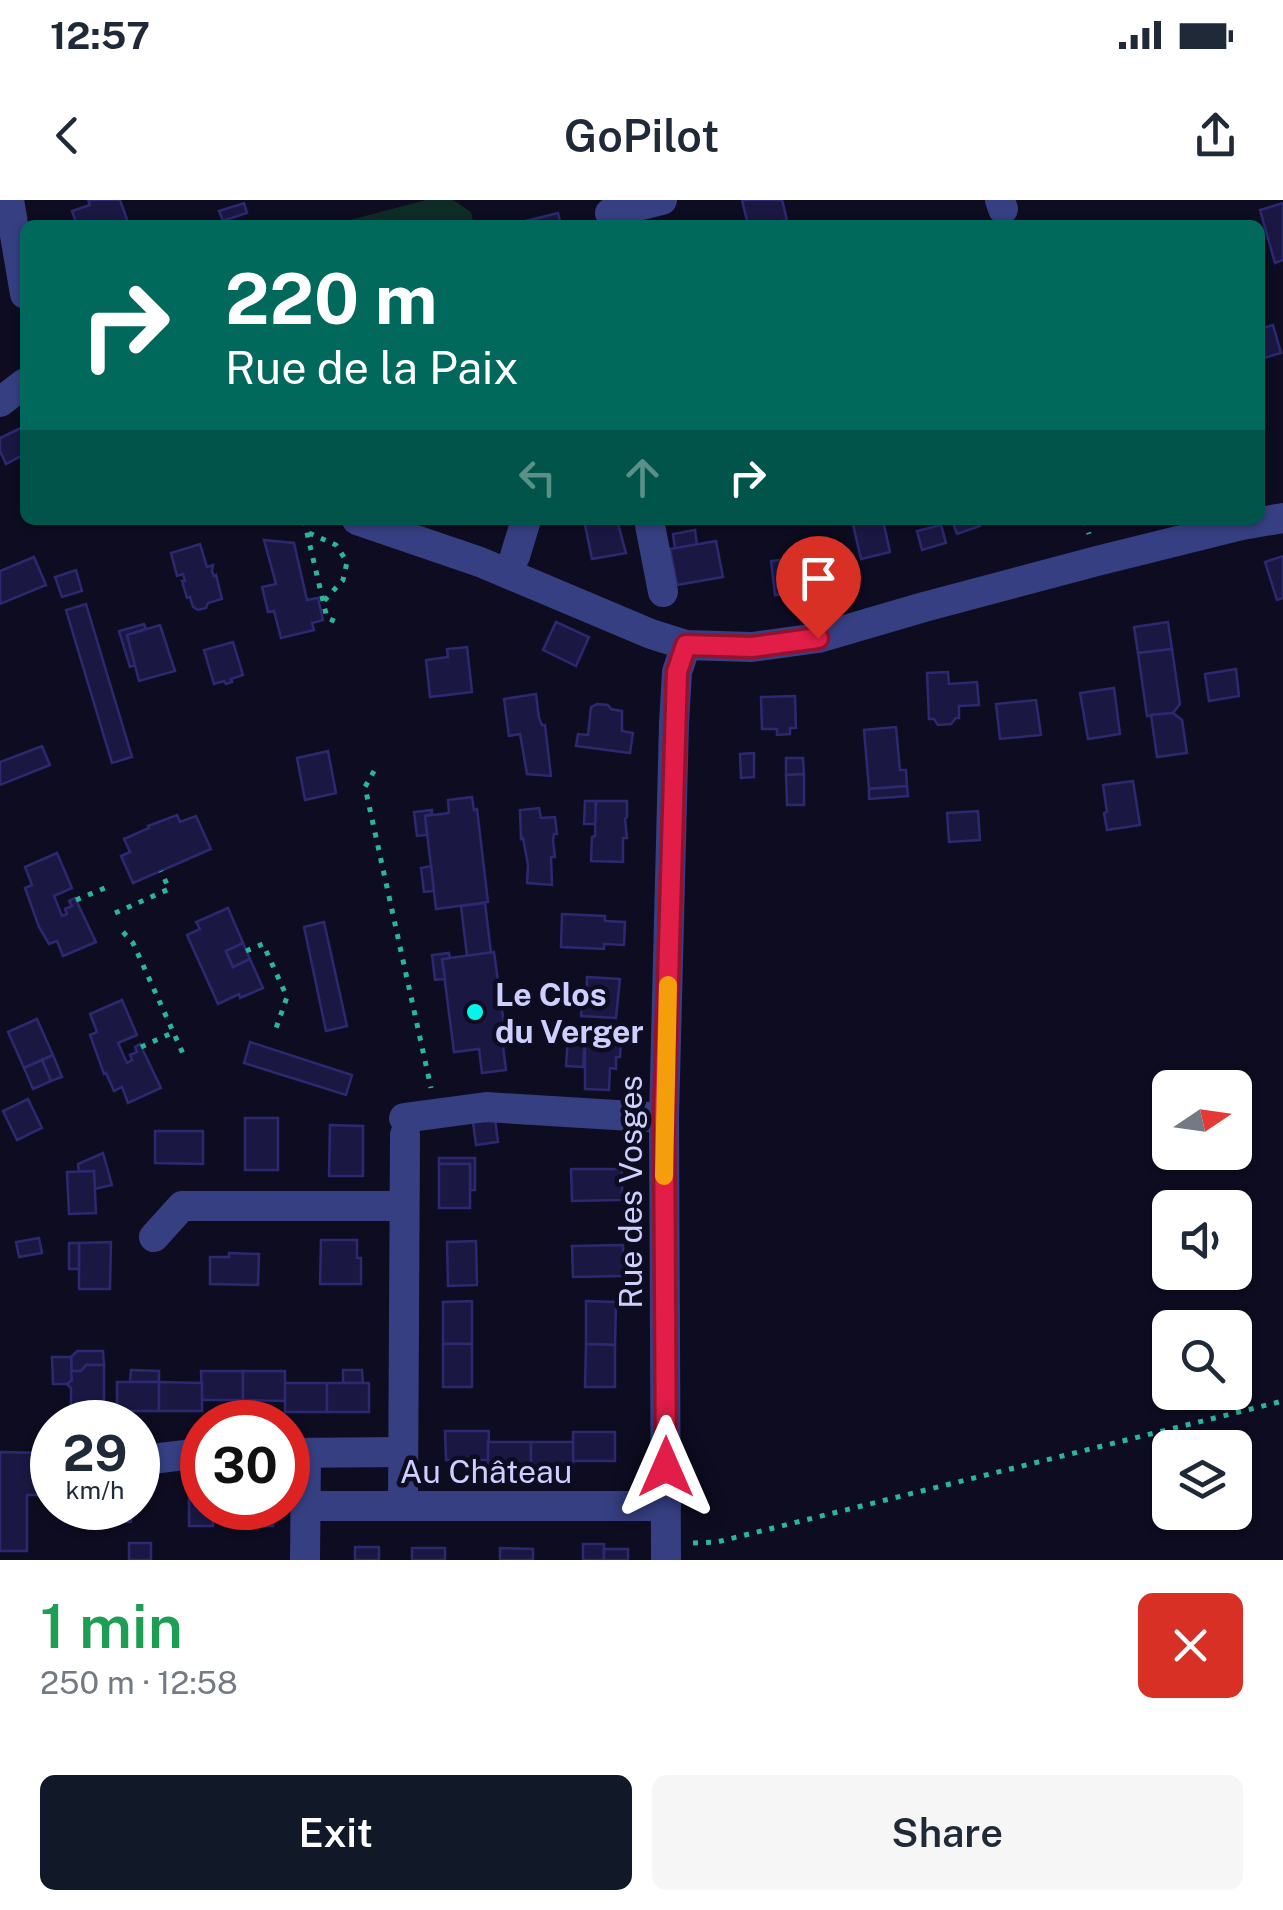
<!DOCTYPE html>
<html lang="en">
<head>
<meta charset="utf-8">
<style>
  body { margin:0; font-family:"Public Sans",sans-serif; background:#f6f6f7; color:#1f2937; height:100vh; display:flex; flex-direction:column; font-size:38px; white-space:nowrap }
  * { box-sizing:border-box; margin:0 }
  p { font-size:32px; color:#747a83 }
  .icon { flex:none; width:55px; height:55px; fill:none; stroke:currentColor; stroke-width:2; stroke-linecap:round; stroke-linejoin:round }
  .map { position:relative; height:1360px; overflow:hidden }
  .panel { display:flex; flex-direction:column; background:#fff; flex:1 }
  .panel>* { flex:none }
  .hud { position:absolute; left:20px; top:20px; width:1245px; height:305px; border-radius:15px; box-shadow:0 2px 8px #0004; background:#00695c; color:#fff; overflow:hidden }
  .needle { width:65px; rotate:77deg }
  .controls { position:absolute; left:1152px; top:870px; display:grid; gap:20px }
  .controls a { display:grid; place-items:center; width:100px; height:100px; border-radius:15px; background:#fff; box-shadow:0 2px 8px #0004; font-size:50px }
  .speed { position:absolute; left:30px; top:1200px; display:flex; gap:20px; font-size:50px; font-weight:700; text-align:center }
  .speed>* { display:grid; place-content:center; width:130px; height:130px; border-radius:50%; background:#fff; box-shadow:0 2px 8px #0004; line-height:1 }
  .speed small { font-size:25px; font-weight:400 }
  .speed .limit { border:15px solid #d22; background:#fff; color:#111 }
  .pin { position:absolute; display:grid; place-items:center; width:85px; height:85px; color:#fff; margin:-102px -42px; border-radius:50% 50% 50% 0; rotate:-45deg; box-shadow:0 0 10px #0007 }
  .pin .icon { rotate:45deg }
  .me { position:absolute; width:110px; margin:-55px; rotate:0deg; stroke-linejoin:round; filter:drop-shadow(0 0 8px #0008) }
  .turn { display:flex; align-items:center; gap:35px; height:210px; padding:0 40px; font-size:45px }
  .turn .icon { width:130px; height:130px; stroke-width:2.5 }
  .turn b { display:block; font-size:70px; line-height:85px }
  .lanes { display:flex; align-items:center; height:95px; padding:0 40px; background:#0003; justify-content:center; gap:50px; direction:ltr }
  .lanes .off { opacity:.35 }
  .round { display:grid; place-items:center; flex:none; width:105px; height:105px; border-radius:15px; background:#f6f6f7 }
  .head { display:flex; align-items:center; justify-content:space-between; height:170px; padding:0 40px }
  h1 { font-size:60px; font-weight:600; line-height:75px; color:#1e9e55 }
  .primary-button { display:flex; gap:20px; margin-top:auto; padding:20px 40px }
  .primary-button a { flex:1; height:115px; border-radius:15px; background:#111827; color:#fff; font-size:40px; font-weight:600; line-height:115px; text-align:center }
  .primary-button a+a { background:#f6f6f7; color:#1f2937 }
  .status { display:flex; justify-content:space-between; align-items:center; height:70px; padding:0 50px; background:#fff; direction:ltr }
  .status svg { height:28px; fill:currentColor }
  header { display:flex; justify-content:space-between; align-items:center; height:130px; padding:0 40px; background:#fff; font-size:45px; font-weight:600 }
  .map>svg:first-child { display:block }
  .green { fill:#0f2b26 }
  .building { fill:#1a1843; stroke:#2c2970; stroke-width:2.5 }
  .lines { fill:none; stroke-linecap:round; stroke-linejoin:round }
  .path { stroke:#2ab698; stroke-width:5; stroke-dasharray:5 8; stroke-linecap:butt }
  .minor { stroke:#363f82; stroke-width:30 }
  .route-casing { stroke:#92132f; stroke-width:25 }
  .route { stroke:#e11d48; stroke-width:18 }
  .slow { stroke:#f59e0b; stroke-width:18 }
  .poi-dot { fill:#00f8eb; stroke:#0d0c21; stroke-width:4 }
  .labels { text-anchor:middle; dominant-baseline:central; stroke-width:9; stroke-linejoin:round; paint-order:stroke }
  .poi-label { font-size:32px; font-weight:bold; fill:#cdcfff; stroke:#0d0c21; text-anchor:start }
  .street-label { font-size:32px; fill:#cdcfff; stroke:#0d0c21 }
</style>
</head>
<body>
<div class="status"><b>12:57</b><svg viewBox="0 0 49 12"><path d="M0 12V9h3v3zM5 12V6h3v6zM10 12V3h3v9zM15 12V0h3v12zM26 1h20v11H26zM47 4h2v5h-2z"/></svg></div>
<header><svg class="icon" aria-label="back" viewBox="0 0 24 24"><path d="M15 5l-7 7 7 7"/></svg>GoPilot<svg class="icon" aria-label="share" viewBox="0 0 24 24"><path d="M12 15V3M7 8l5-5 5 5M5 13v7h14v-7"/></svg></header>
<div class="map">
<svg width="1283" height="1360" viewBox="0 0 1283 1360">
  <rect width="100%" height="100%" fill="#0d0c21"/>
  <!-- green -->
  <polygon class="green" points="426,0 453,0 471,12 474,25 331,25"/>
  <!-- building -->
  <g class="building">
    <polygon points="88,0 120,0 129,25 77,25 72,11 90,5"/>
    <polygon points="742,0 782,0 787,20 763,25 748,25"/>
    <polygon points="244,3 247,13 223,21 219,11"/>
    <polygon points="1283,3 1283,60 1275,63 1260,10"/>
    <polygon points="558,13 561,25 527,25 526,21"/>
    <polygon points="1273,125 1281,153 1261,159 1260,129"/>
    <polygon points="21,228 25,236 25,254 6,264 0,251 0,238"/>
    <polygon points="584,320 617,320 626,353 592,359"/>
    <polygon points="852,320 883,320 890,352 861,359"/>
    <polygon points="952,320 978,320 980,326 957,334"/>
    <polygon points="941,325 946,343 922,350 917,331"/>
    <polygon points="695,330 697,345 675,349 673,334"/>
    <polygon points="264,340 294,343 307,400 318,398 323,420 312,423 314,430 281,438 274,411 268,412 262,387 276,384"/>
    <polygon points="716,341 723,377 677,385 670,349"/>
    <polygon points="200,344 207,367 213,365 212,371 214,376 216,375 222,399 208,403 206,408 198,410 193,407 190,397 187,398 182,381 185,381 183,374 177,376 171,353"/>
    <polygon points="813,356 818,390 775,395 771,361"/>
    <polygon points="1283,356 1283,398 1277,400 1265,362"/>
    <polygon points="34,357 46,385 0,404 0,371"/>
    <polygon points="76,370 82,391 62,397 55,377"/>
    <polygon points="86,404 132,557 112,563 66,410"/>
    <polygon points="556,422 589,437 576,466 543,450"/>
    <polygon points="1168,422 1172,449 1138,453 1134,427"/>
    <polygon points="144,424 146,429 127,435 136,465 130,467 119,431"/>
    <polygon points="160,425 175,471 139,481 127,435"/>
    <polygon points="233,442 243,475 231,479 232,482 226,484 224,481 214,484 204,450"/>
    <polygon points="467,447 472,492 430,497 426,460 448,457 447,449"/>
    <polygon points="1172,449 1180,504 1173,513 1147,516 1138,453"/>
    <polygon points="1236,469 1239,496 1209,501 1205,474"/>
    <polygon points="948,472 949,484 977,482 979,505 959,506 959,518 956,518 951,524 938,525 934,519 929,519 927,473"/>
    <polygon points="1114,488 1120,534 1088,539 1080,493"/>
    <polygon points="536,494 539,518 542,525 545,525 551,576 527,574 520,534 509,536 504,499"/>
    <polygon points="795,496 796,528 790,528 790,534 777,535 777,529 762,529 761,497"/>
    <polygon points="1036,500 1041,535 1000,539 996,504"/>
    <polygon points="597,504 608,505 611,509 622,511 622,531 633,533 630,553 576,546 578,534 588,535 591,507"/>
    <polygon points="1173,513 1182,520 1187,553 1157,557 1151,515"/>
    <polygon points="896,527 900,570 906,570 907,586 869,589 864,530"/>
    <polygon points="42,546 50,565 0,585 0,562"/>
    <polygon points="328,551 336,593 305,600 297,558"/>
    <polygon points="754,553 754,577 741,578 740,554"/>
    <polygon points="786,558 803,558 804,574 786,575"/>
    <polygon points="804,574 804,605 787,605 786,575"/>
    <polygon points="1133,581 1140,625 1107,630 1104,613 1107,612 1103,585"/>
    <polygon points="907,586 908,596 869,599 869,589"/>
    <polygon points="472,597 474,610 477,609 488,702 436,709 425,616 449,613 448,600"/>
    <polygon points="585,601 596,601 596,624 584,624"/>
    <polygon points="596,601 627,601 627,617 625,619 627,638 623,638 623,662 591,661 592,637 595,636"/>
    <polygon points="539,608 541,618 555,617 557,634 554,634 553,640 555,657 551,657 552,685 527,683 528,665 523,638 521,639 520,610"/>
    <polygon points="432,610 432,614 425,616 427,635 417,636 414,612"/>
    <polygon points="978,611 980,640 949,642 947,613"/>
    <polygon points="177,615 180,622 196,616 211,649 133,683 121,656 130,652 124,639 149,628 148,626"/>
    <polygon points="57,653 72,688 54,696 62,716 67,714 65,709 72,706 69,701 75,698 96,742 63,756 57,741 49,744 39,727 25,688 32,685 25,667"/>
    <polygon points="431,666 434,691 424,692 421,668"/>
    <polygon points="485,703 491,753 467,756 461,706"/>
    <polygon points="228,708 243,743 226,751 233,767 250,759 263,788 240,798 239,794 218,804 187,735 200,729 196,722"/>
    <polygon points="562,714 605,716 605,721 625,722 624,745 604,744 604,749 561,747"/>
    <polygon points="324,722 347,826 326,831 304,727"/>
    <polygon points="243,743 250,759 233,767 226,751"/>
    <polygon points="494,752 507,846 503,846 506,870 482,873 479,849 454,852 442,759"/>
    <polygon points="449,753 450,758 442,759 445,779 435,780 432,755"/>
    <polygon points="587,777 620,779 616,818 581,816 582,803 586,803"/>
    <polygon points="122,800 137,835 118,843 127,863 132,860 130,855 137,852 135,847 140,844 161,888 128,903 122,887 114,891 106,873 104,874 90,835 97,832 90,814"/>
    <polygon points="37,819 53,855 24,868 8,832"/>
    <polygon points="568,836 585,837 583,867 566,866"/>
    <polygon points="585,840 621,842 620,857 616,857 616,869 610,868 609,890 585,889"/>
    <polygon points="250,842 352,875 346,895 244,863"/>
    <polygon points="53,855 62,877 51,881 42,860"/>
    <polygon points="42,860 51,881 33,889 24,868"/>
    <polygon points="28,899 42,928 17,940 3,911"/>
    <rect x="245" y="918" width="33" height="52"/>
    <polygon points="495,919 498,942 476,945 473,922"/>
    <polygon points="330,925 363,926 363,976 329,976"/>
    <polygon points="155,931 203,931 203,964 155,963"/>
    <polygon points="103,953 112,985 94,989 94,971 79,972 78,964"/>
    <polygon points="439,958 475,958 475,990 470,990 470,964 439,964"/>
    <rect x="439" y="964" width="31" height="44"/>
    <polygon points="571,969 622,969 622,1000 572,1001"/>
    <polygon points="94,971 96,1013 69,1014 67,972"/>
    <polygon points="39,1038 42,1053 19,1057 16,1042"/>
    <polygon points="321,1040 357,1040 357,1058 361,1058 361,1084 320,1084"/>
    <polygon points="476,1041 477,1085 448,1086 447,1042"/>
    <polygon points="111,1042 110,1089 79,1089 79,1043"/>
    <rect x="69" y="1043" width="10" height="26"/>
    <polygon points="623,1045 624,1076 573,1077 572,1046"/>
    <polygon points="229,1053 259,1054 258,1085 210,1084 210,1057 229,1057"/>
    <polygon points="472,1101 472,1144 443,1144 443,1102"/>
    <polygon points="586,1101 616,1102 615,1145 586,1144"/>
    <rect x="443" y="1144" width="29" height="43"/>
    <polygon points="586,1144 615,1145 615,1187 585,1187"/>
    <polygon points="77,1151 103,1151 104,1165 86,1165 81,1171 71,1171 71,1157"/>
    <polygon points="52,1157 71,1157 72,1180 67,1184 53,1184"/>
    <polygon points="86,1165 104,1165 104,1206 71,1207 71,1188 67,1184 72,1180 71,1171 81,1171"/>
    <polygon points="131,1170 159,1171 159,1182 130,1182"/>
    <polygon points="343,1170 362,1170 363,1183 343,1183"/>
    <polygon points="201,1171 243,1171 243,1200 202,1200"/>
    <polygon points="243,1171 285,1171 285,1201 243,1200"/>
    <rect x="117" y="1182" width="42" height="29"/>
    <polygon points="159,1182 202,1183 202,1211 159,1211"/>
    <rect x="285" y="1183" width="42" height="29"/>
    <rect x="327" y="1183" width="42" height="29"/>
    <polygon points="445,1231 489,1231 488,1260 446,1260"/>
    <rect x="573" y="1232" width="42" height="29"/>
    <rect x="488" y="1242" width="43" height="30"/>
    <rect x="531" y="1242" width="42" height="30"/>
    <polygon points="0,1252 45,1253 46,1260 52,1260 52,1295 27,1295 27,1351 0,1351"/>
    <polygon points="189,1292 202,1292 202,1308 213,1308 213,1326 189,1326"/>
    <polygon points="83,1308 132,1308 131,1322 83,1321"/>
    <polygon points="213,1308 273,1308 273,1326 232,1326 232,1320 213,1320"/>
    <rect x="129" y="1343" width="22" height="17"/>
    <rect x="583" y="1344" width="21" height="16"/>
    <rect x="355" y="1347" width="24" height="13"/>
    <rect x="412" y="1348" width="33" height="12"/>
    <polygon points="500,1348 533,1349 533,1360 500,1360"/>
    <rect x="604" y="1349" width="24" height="11"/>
  </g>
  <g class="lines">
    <!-- path -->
    <g class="path">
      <polyline points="304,320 327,418 341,424"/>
      <polyline points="1085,320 1089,334"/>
      <polyline points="309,333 336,345 347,362 343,380 323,402"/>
      <polyline points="374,571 365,587 431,888"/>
      <polyline points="76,700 105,688"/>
      <polyline points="115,713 169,689 161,671"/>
      <polyline points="123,732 133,743 185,858"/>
      <polyline points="246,751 263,744 287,797 274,834"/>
      <polyline points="141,847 174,832"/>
      <polyline points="693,1343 717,1342 1283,1201"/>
    </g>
    <!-- minor -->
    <g class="minor">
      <polyline points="9,0 25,94"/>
      <polyline points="1000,0 1003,9"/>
      <polyline points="610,13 662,0"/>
      <polyline points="0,202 25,183"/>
      <polyline points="357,320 480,362 651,434 686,445 752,447 818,438 924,407 1097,361 1242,325 1283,318"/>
      <polyline points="649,320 663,392"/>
      <polyline points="515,356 526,320"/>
      <polyline points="404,918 486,907 664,918"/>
      <polyline points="154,1037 182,1006 403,1006"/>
      <polyline points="288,1253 402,1252"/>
      <polyline points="160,1258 202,1253"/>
      <polyline points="306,1306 666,1306"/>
      <polyline points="403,1306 405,935"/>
      <polyline points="305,1360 306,1253"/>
      <polyline points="666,1360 664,918 674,523 677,472 686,445"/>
    </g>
  </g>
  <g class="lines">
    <defs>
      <polyline id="route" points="666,1267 664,918 677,472 686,445 752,447 818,438"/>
    </defs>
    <!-- route casing -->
    <use href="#route" class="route-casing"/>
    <!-- route -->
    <use href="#route" class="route"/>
    <!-- slow -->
    <polyline class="slow" points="664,976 668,785"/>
  </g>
  <!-- markers -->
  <circle class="poi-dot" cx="475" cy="812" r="10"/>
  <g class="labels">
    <!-- poi labels -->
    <g class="poi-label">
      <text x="495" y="794">Le Clos<tspan x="495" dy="37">du Verger</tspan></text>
    </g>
    <!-- street labels -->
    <g class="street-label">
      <text transform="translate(630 992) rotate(-90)">Rue des Vosges</text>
      <text x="486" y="1271">Au Château</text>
    </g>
  </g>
</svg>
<div class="controls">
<a><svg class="needle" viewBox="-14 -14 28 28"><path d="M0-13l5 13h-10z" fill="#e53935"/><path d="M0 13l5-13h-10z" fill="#747a83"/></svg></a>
<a><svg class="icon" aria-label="sound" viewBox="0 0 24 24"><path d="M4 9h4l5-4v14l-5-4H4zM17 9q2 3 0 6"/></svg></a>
<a><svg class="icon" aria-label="search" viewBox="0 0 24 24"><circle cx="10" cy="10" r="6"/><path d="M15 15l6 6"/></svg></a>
<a><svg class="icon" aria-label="layers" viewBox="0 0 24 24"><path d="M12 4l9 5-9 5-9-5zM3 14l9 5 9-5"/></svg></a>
</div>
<div class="speed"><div>29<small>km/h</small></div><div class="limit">30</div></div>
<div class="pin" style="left:818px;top:438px;background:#d93025"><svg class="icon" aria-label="arrive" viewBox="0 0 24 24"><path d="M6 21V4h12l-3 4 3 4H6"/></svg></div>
<svg class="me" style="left:666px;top:1267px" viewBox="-20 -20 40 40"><path d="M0-17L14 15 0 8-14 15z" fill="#e11d48" stroke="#fff" stroke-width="4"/></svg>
<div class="hud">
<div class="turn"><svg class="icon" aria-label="right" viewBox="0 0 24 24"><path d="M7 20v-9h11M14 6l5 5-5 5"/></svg><div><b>220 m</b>Rue de la Paix</div></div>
<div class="lanes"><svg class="icon off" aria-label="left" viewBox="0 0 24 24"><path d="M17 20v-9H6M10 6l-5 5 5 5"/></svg><svg class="icon off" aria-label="ahead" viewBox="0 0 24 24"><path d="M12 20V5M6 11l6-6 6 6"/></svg><svg class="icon" aria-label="right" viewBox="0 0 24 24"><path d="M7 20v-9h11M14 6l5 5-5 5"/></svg></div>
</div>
</div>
<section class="panel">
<div class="head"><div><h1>1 min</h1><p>250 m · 12:58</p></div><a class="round" style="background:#d93025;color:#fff"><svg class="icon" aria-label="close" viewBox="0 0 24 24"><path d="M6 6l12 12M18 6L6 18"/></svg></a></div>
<div class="primary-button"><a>Exit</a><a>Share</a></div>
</section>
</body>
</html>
